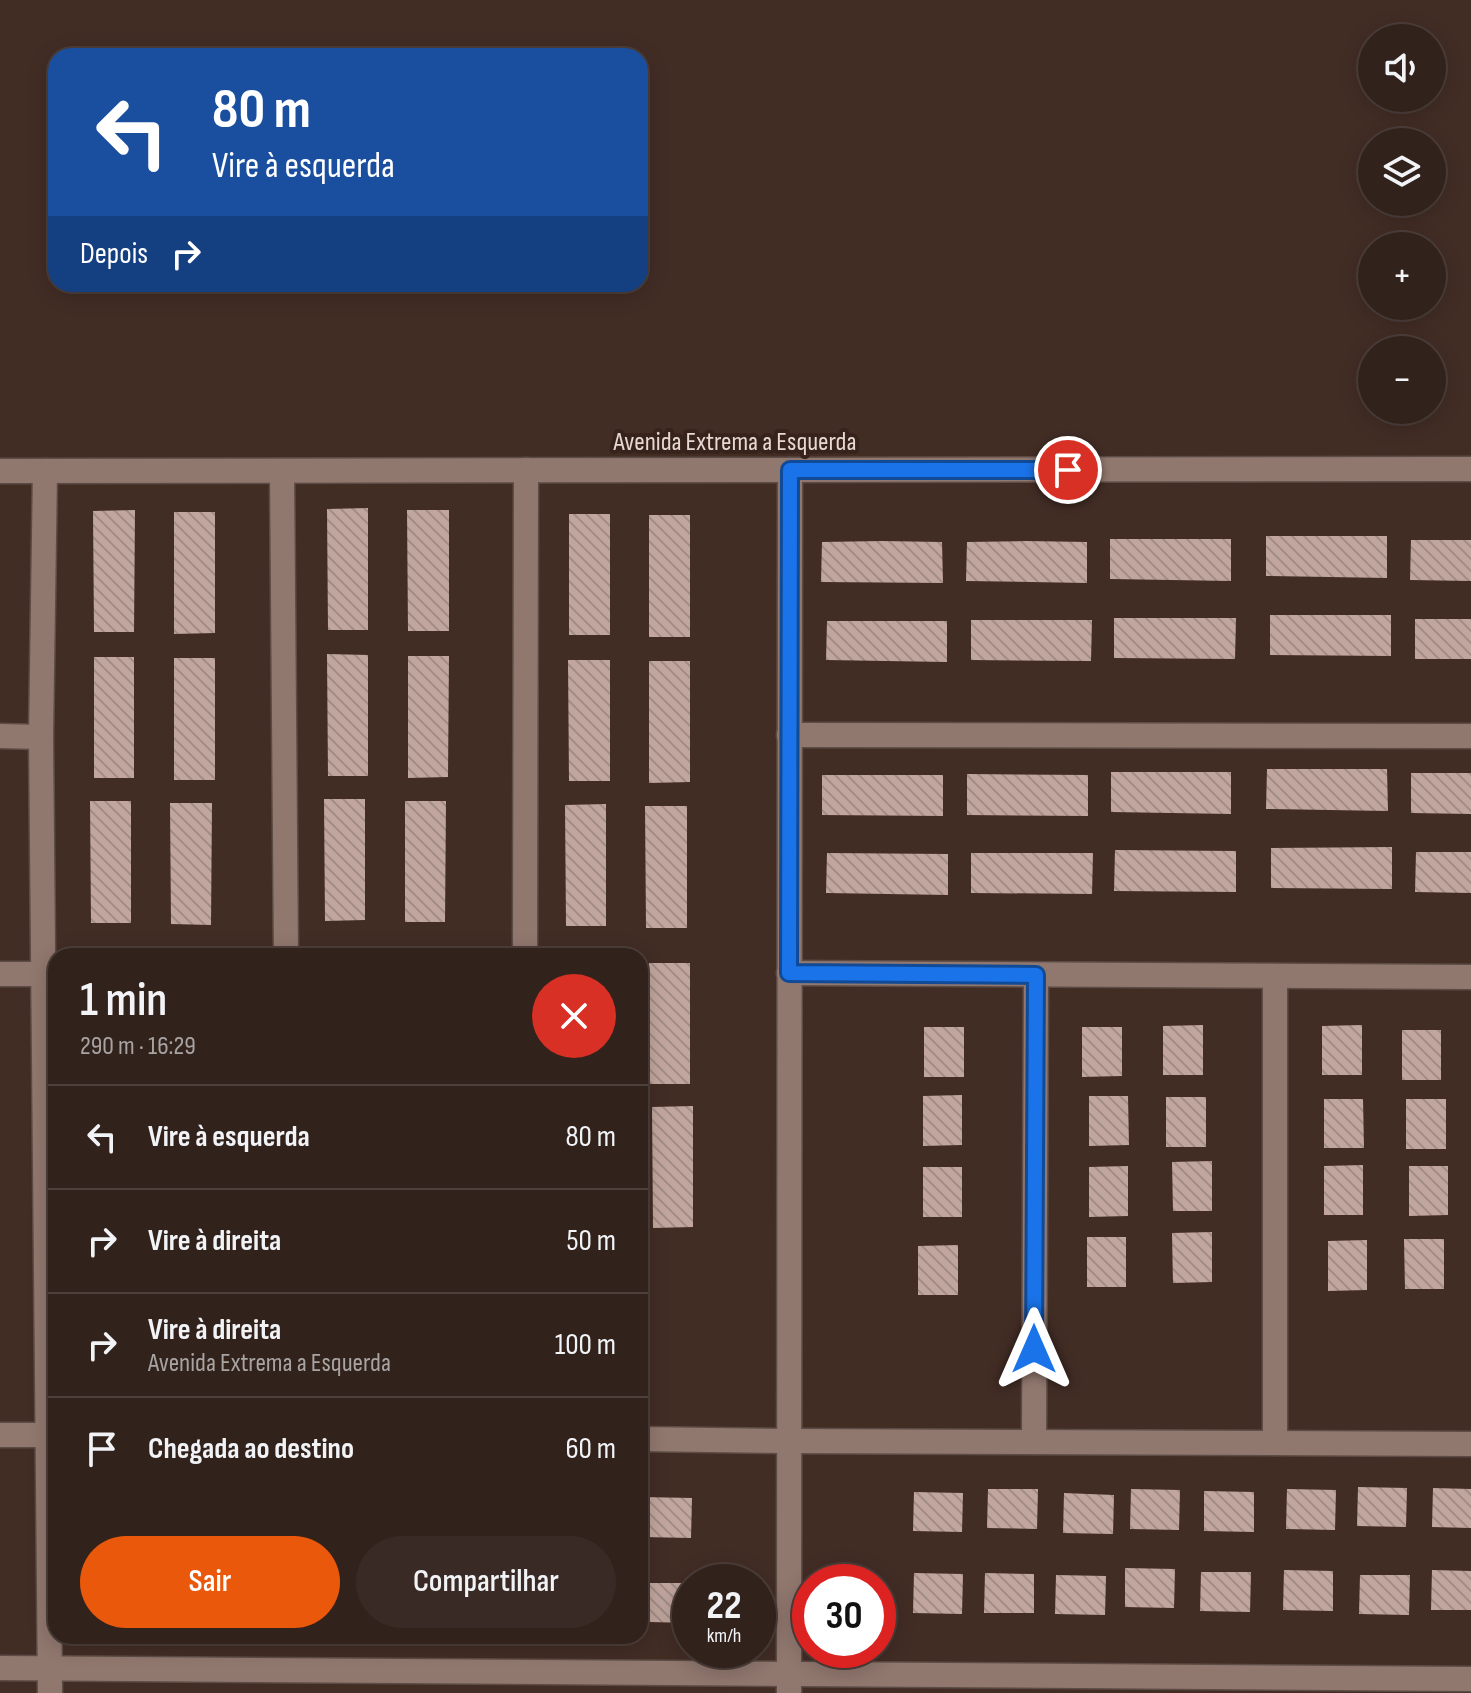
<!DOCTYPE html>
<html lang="pt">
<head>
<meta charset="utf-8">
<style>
  body { margin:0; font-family:"Sofia Sans Condensed",sans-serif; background:#3a2a25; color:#f1f3f6; height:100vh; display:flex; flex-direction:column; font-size:30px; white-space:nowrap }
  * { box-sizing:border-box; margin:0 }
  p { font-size:26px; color:#a8a4a3 }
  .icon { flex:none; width:44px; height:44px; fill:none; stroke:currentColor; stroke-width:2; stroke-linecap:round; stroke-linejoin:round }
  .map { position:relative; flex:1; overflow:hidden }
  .details { position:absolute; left:48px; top:948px; width:600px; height:696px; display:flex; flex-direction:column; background:#32221c; border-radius:24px; box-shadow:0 4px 20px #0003,0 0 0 2px #4d3f3b }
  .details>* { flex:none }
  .banner { position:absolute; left:48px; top:48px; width:600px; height:244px; border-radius:24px; box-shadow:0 4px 20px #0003,0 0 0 2px #4d3f3b; background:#1a4fa0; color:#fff; overflow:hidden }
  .controls { position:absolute; left:1358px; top:24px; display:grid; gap:16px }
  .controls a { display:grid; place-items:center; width:88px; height:88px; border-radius:50%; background:#32221c; box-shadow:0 4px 20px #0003,0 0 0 2px #4d3f3b; font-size:40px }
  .speed { position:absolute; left:672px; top:1564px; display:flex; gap:16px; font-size:40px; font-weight:700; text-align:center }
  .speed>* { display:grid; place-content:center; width:104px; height:104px; border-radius:50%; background:#32221c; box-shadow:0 4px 20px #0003,0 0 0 2px #4d3f3b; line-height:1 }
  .speed small { font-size:20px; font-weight:400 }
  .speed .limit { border:12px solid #d22; background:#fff; color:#111 }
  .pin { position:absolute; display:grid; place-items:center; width:68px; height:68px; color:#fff; margin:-34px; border:4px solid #fff; border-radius:50%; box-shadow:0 2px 8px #0007 }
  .me { position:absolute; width:88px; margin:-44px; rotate:0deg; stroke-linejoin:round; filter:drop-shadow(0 0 6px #0008) }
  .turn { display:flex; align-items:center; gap:28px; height:168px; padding:0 32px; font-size:36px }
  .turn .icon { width:104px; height:104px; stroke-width:2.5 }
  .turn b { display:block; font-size:56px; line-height:68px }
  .then { display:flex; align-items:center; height:76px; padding:0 32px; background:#0003; gap:16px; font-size:30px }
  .round { display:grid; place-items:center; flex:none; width:84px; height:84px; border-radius:42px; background:#3a2a25 }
  .summary { display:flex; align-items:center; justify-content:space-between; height:136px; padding:0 32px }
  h1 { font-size:48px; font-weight:600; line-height:60px }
  .primary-button { display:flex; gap:16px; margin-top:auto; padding:16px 32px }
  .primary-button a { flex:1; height:92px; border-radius:48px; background:#ea580c; color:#fff; font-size:32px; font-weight:600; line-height:92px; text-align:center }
  .primary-button a+a { background:#3a2a25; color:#f1f3f6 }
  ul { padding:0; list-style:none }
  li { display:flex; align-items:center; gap:24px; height:104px; padding:0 32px; border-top:2px solid #4d3f3b }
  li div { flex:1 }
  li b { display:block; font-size:30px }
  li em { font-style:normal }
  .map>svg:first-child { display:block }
  .building { fill:url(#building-back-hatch) }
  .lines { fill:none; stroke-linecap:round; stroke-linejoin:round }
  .minor-casing { stroke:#5d4c45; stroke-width:27 }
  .minor { stroke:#91786f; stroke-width:24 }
  .route-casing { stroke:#114b97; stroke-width:20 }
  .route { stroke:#1a73e8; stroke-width:14 }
  .labels { text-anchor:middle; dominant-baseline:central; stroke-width:8; stroke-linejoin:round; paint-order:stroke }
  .street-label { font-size:26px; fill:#e6d8d2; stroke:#38231c }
</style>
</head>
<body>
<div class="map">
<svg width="1471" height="1693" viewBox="0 0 1471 1693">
  <defs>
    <pattern id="building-back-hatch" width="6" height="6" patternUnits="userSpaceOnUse" patternTransform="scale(2)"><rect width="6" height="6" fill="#c1a69e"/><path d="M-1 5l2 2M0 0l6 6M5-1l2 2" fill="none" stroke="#a28d86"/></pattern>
  </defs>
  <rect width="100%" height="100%" fill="#422d25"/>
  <!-- building -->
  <g class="building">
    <polygon points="368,508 368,630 328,630 327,509"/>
    <polygon points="135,510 134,632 94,632 93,511"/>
    <polygon points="407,510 449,510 449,631 408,631"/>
    <polygon points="174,512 215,512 215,633 174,634"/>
    <rect x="569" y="514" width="41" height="121"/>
    <rect x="649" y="515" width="41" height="122"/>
    <polygon points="1266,536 1387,536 1387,578 1266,576"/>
    <polygon points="1110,539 1231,539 1231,581 1110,579"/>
    <polygon points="1411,540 1471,540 1471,581 1410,580"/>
    <polygon points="882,541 942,542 943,583 821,582 822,542"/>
    <polygon points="1026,541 1087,542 1087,583 966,581 967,542"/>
    <polygon points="1270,615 1391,615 1391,656 1270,655"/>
    <polygon points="1114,618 1236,618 1235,659 1114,658"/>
    <rect x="1415" y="619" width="56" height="40"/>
    <polygon points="971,620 1092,620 1091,661 971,660"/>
    <polygon points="827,621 947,621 947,662 826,660"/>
    <polygon points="327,654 368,655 368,776 328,776"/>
    <polygon points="408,656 449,656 448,777 408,778"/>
    <rect x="94" y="657" width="40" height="121"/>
    <rect x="174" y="658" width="41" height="122"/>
    <polygon points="568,660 610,660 610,781 569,781"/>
    <polygon points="649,661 690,661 690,782 649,783"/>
    <polygon points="1267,769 1387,769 1388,811 1266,809"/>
    <polygon points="1111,772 1231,772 1231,814 1111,812"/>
    <polygon points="1411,773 1471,773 1471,814 1411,813"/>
    <polygon points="967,774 1088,775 1088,816 967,815"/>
    <polygon points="822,775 943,775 943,816 822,815"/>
    <polygon points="324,799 365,799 365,920 325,921"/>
    <polygon points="90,801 131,801 131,923 91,923"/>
    <polygon points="405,801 446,801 445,922 405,922"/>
    <polygon points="170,803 212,803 211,925 171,924"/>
    <polygon points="606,804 606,926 566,926 565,805"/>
    <polygon points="645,806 687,806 687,928 646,928"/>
    <polygon points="1392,847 1392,889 1271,888 1271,848"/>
    <polygon points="1115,850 1236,851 1236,892 1114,891"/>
    <polygon points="1416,852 1471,852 1471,893 1415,892"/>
    <polygon points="827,853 948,854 948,895 826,893"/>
    <polygon points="971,853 1093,853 1092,894 971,893"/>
    <polygon points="649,963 690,963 690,1084 650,1084"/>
    <polygon points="1203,1025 1203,1075 1163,1075 1163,1026"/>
    <polygon points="1362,1025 1362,1075 1322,1075 1322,1026"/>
    <rect x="924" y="1027" width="40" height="50"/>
    <polygon points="1082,1027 1122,1027 1122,1076 1082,1077"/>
    <rect x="1402" y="1030" width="39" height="50"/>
    <polygon points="962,1095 962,1145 923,1146 923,1096"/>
    <polygon points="1089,1096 1128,1096 1129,1145 1089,1146"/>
    <rect x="1166" y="1097" width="40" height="50"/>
    <polygon points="1324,1099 1363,1099 1364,1148 1324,1148"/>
    <rect x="1406" y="1099" width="40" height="50"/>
    <polygon points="693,1106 693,1227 653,1228 652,1107"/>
    <polygon points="1212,1161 1212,1211 1173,1211 1172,1162"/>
    <polygon points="1363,1165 1363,1215 1324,1215 1324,1166"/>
    <polygon points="1128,1166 1128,1216 1089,1217 1089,1167"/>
    <polygon points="1409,1166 1448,1166 1448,1215 1409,1216"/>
    <rect x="923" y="1167" width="39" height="50"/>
    <polygon points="1212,1232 1212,1282 1173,1283 1172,1233"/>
    <rect x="1087" y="1237" width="39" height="50"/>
    <polygon points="1404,1239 1444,1239 1444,1289 1405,1289"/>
    <polygon points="1367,1240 1367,1290 1328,1291 1328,1241"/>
    <polygon points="958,1245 958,1295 918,1295 918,1246"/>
    <polygon points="1358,1487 1407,1488 1406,1527 1357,1526"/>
    <polygon points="1433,1488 1471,1489 1471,1528 1432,1527"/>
    <polygon points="988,1489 1038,1489 1037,1529 987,1528"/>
    <polygon points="1131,1489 1180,1490 1179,1530 1130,1529"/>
    <polygon points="1287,1489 1336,1490 1335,1530 1286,1529"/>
    <polygon points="1204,1491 1254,1492 1254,1532 1204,1531"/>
    <polygon points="914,1492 963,1493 962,1532 913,1531"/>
    <polygon points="1064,1493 1114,1495 1113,1534 1063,1533"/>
    <polygon points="642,1497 692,1498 691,1538 642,1537"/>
    <polygon points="1125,1568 1175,1569 1174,1608 1125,1607"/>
    <polygon points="1284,1570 1333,1571 1333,1611 1283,1610"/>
    <polygon points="1432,1570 1471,1571 1471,1610 1431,1610"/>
    <polygon points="1201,1572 1251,1572 1250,1612 1200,1611"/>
    <polygon points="914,1573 963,1574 962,1614 913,1613"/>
    <polygon points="985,1573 1034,1574 1034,1613 984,1613"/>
    <polygon points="1056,1575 1106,1576 1105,1615 1055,1614"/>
    <polygon points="1360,1575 1410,1575 1409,1615 1359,1614"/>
    <polygon points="650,1583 690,1583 690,1623 649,1622"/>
  </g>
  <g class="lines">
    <defs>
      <g id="minor">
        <polyline points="0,471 1471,469"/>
        <polyline points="45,471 41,737 50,1693"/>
        <polyline points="282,471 286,956"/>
        <polyline points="789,735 1471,736"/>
        <polyline points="0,736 41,737"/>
        <polyline points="525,956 526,470"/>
        <polyline points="789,973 1471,977"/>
        <polyline points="0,974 42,974"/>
        <polyline points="0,1435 56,1435"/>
        <polyline points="640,1439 789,1441 1471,1444"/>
        <polyline points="1034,1442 1036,975"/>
        <polyline points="1275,1443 1275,976"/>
        <polyline points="0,1668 1471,1679"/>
        <polyline points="789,1693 790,470"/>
      </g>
    </defs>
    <!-- minor casing -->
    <use href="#minor" class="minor-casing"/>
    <!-- minor -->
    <use href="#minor" class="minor"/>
  </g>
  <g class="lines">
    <defs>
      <polyline id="route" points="1034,1349 1036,975 789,973 790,470 1068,470"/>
    </defs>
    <!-- route casing -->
    <use href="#route" class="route-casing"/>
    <!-- route -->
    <use href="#route" class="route"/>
  </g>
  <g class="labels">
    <!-- street labels -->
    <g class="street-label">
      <text x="735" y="442">Avenida Extrema a Esquerda</text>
    </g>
  </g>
</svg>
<div class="controls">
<a><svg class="icon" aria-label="sound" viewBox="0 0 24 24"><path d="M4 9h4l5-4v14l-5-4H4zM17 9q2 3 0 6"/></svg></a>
<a><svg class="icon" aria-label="layers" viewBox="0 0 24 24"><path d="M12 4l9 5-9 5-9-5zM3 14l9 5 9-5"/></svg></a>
<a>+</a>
<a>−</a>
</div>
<div class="speed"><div>22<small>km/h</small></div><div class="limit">30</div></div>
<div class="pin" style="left:1068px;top:470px;background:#d93025"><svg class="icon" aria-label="arrive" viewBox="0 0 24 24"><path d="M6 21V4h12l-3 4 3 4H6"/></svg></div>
<svg class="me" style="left:1034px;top:1349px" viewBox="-20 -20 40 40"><path d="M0-17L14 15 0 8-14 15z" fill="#1a73e8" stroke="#fff" stroke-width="4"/></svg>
<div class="banner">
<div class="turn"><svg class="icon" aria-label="left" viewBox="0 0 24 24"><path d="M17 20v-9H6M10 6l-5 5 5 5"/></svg><div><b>80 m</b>Vire à esquerda</div></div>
<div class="then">Depois<svg class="icon" aria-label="right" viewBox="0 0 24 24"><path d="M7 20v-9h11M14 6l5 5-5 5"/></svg></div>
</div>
<section class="details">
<div class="summary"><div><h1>1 min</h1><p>290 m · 16:29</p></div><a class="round" style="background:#d93025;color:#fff"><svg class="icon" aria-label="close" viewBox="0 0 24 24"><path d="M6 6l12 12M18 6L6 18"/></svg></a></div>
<ul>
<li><svg class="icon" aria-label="left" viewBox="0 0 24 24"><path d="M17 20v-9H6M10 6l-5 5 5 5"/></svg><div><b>Vire à esquerda</b></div><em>80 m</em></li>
<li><svg class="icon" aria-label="right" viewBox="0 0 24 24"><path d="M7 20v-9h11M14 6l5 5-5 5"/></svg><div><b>Vire à direita</b></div><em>50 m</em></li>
<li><svg class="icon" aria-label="right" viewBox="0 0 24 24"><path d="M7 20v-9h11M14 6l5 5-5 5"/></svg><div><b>Vire à direita</b><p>Avenida Extrema a Esquerda</p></div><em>100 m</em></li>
<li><svg class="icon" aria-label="arrive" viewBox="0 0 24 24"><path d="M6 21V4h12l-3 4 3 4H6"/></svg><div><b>Chegada ao destino</b></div><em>60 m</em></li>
</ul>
<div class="primary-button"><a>Sair</a><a>Compartilhar</a></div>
</section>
</div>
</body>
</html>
